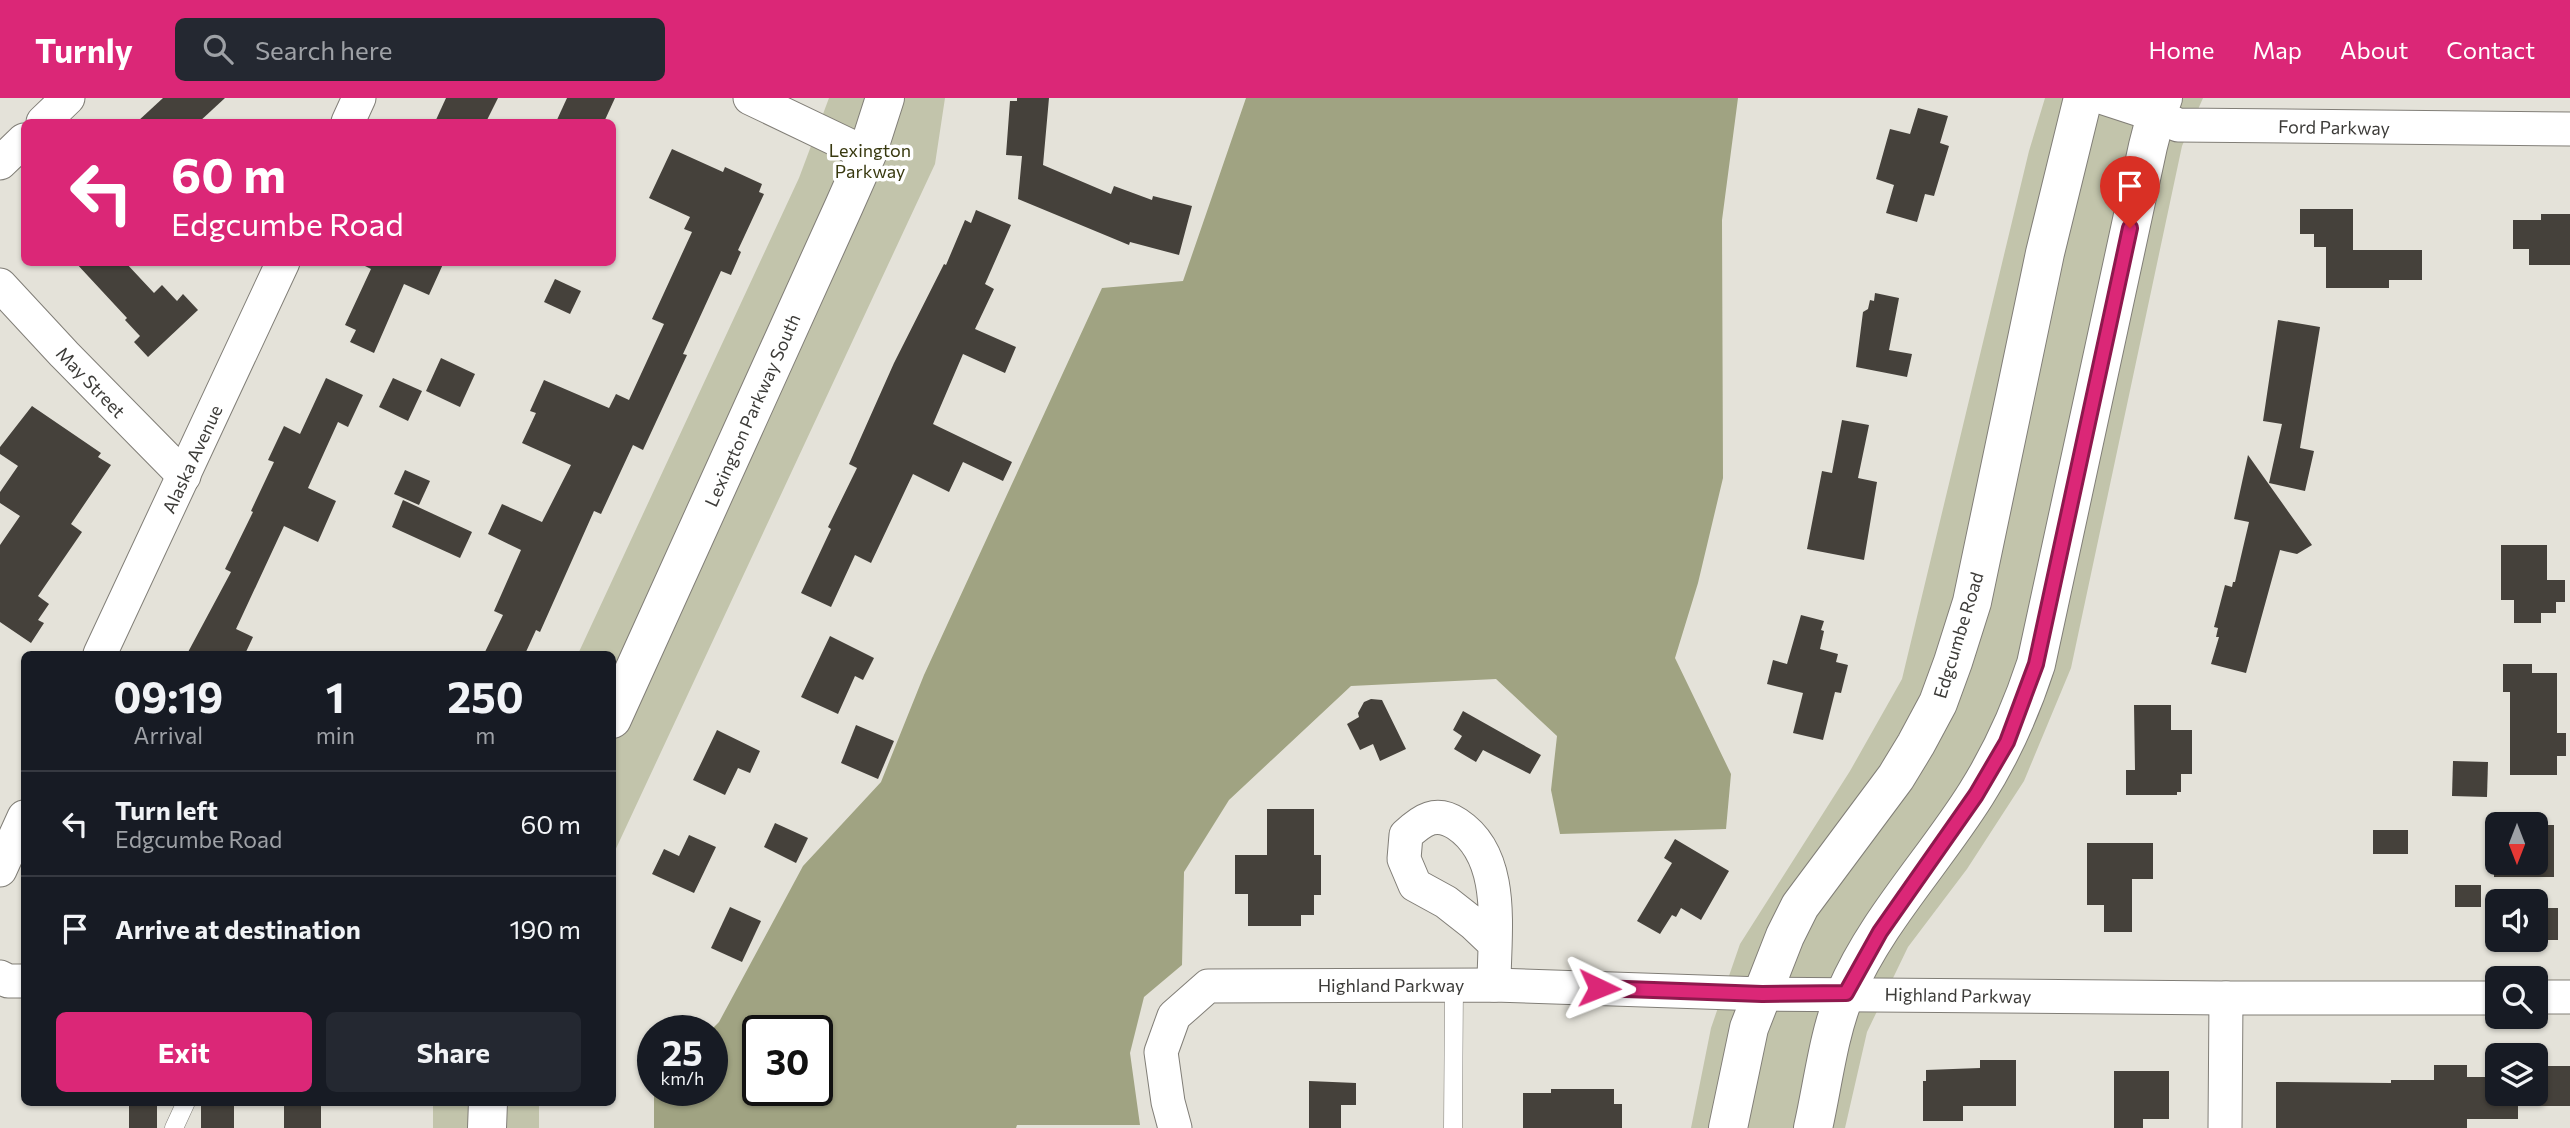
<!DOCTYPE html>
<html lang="en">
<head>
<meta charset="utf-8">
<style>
  body { margin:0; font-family:Commissioner,sans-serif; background:#242831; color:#f1f3f6; height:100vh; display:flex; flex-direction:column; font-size:26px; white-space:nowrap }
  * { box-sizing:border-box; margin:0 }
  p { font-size:23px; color:#9ea1a6 }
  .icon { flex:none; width:38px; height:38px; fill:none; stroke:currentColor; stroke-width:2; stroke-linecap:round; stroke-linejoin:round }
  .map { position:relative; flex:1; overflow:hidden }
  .panel { position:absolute; left:21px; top:553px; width:595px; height:455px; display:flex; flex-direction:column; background:#171b24; border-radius:10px; box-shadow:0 2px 5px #0004 }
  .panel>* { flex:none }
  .hud { position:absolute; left:21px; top:21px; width:595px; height:147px; border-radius:10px; box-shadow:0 2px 5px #0004; background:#db2777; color:#fff; overflow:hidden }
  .needle { width:46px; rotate:180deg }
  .fabs { position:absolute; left:2485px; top:714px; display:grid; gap:14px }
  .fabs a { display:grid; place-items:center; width:63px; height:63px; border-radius:10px; background:#171b24; box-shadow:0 2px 5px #0004; font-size:35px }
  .speed { position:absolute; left:637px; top:917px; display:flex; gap:14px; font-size:35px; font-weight:700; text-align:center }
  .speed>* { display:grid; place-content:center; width:91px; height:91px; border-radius:50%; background:#171b24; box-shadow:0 2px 5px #0004; line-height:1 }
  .speed small { font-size:18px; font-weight:400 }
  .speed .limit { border:4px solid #111; border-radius:10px; background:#fff; color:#111 }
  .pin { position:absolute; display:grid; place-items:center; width:60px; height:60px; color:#fff; margin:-72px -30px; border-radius:50% 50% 50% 0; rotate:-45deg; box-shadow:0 0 7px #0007 }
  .pin .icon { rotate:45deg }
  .me { position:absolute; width:77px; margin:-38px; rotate:92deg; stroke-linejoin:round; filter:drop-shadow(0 0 5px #0008) }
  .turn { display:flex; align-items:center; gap:24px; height:147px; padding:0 35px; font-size:32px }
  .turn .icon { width:91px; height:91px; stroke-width:2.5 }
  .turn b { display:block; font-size:49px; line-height:60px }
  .eta { display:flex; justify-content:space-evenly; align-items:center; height:119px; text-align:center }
  .eta b { font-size:42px; font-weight:700; line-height:49px }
  .cta { display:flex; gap:14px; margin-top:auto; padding:14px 35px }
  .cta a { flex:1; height:80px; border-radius:10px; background:#db2777; color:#fff; font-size:28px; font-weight:700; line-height:80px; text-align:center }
  .cta a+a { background:#242831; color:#f1f3f6 }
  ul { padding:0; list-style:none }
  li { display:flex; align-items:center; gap:21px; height:105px; padding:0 35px; border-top:2px solid #363941 }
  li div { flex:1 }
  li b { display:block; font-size:26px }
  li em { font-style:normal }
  header { display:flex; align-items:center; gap:42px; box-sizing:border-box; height:98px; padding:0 35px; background:#db2777; color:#fff }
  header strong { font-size:33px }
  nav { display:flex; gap:38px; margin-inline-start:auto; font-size:24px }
  .search { width:490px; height:63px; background:#242831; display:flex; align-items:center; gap:18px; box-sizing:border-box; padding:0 24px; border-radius:10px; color:#9ea1a6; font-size:26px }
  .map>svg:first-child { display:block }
  .green { fill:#c2c4ab }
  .forest { fill:#a0a382; fill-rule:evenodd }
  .building { fill:#45413b }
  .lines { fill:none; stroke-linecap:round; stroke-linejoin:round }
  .service-casing { stroke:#817e77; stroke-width:19 }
  .minor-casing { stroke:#817e77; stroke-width:35 }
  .tertiary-casing { stroke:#817e77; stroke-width:40 }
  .service { stroke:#fff; stroke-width:18 }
  .minor { stroke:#fff; stroke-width:33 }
  .tertiary { stroke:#fff; stroke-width:38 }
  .route-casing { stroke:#8e194d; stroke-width:18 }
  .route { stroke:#db2777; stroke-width:12 }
  .labels { text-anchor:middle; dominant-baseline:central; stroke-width:7; stroke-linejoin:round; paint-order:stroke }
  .street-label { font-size:18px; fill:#3c3b38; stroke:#fff }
  .park-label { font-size:18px; fill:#38390f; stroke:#fff }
</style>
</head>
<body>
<header>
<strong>Turnly</strong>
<div class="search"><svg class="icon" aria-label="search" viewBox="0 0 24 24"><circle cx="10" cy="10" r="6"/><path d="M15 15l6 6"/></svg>Search here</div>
<nav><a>Home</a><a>Map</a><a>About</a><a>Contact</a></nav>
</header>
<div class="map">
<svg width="2570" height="1030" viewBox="0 0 2570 1030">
  <rect width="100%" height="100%" fill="#e4e2d9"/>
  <!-- green -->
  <g class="green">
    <polygon points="829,0 945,0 935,66 613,757 612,556 578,556 799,80"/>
    <polygon points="2045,0 2203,0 2182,48 2071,570 2024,683 1967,771 1908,849 1867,934 1845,1030 1691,1030 1711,930 1740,846 1850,673 1902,581 2029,53"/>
    <rect x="433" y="1005" width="106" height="25"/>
  </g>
  <!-- forest -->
  <path class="forest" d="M1246 0H1738L1722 122 1723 380 1698 485 1675 560 1731 676 1726 731 1560 736 1551 692 1557 638 1496 581 1351 588 1229 702 1184 774 1182 867 1144 899 1130 955 1140 1027H1017L1016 1030H654V992H712V933H710L719 924 803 768 881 684 924 577 1102 190 1183 183ZM758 933H817V992H758Z"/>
  <!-- building -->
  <g class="building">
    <polygon points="163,0 225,0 199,24 137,24"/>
    <polygon points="446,0 498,0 486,24 435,24"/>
    <polygon points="567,0 615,0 604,24 556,24"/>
    <polygon points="1017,0 1049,0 1043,67 1111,96 1114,88 1152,102 1153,98 1192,108 1179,157 1130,144 1129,147 1018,101 1022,58 1006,57 1010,3 1017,3"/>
    <polygon points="1918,10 1948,18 1940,45 1949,48 1934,98 1925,96 1917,124 1886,115 1894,87 1876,81 1890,31 1910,36"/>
    <polygon points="672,51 723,74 725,69 762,86 759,94 764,96 738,152 741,154 731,177 721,173 683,256 687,257 643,352 633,347 601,416 594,413 540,534 536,532 525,556 484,556 503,517 494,513 521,452 488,436 502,406 542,424 571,367 522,345 536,315 530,313 544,282 609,310 616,296 629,302 664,226 652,221 692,134 684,131 690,119 649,100"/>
    <polygon points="2300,111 2353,111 2353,152 2422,152 2422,182 2389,182 2389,190 2326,190 2326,149 2314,149 2314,136 2300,136"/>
    <polygon points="976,112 1011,127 985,186 994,191 975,231 1016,249 1005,275 963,256 933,326 1012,364 1003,383 963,364 949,394 913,376 871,465 855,457 831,509 801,495 831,431 828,429 857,370 849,366 894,265 944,166 946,167 965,122 971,125"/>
    <polygon points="2541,116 2570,116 2570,167 2529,167 2529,151 2513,151 2513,122 2541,122"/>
    <polygon points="75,164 125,164 154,195 162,187 177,203 183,196 198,212 148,259 134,244 140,238 125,222 127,220"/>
    <polygon points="357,164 444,164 429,197 404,186 374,255 350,244 356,232 345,227 371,171"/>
    <polygon points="555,181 581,193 570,216 544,204"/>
    <polygon points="1875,195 1899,200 1889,252 1912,256 1907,279 1856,269 1863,214 1868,211 1870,202 1874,203"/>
    <polygon points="2278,222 2320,229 2300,350 2314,353 2305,393 2269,385 2282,326 2263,323"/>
    <polygon points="441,260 475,276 460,309 426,293"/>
    <polygon points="326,280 363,297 348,329 338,324 308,390 336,403 318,444 284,428 236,531 253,539 245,556 187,556 231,474 225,471 253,414 251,413 274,364 268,362 284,328 300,336"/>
    <polygon points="393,280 422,293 408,323 379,309"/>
    <polygon points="32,308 101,355 98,359 111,367 71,426 82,434 38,498 49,506 38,522 44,525 31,545 0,524 0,447 20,418 0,405 0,394 18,368 0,356 0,349"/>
    <polygon points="1842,322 1869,327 1858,380 1877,384 1864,462 1807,451 1822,373 1832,375"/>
    <polygon points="2248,357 2312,447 2297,456 2280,452 2246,575 2211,566 2219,539 2216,539 2218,530 2214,529 2225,487 2232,489 2233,484 2235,484 2249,424 2234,421"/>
    <polygon points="405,372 430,383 419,407 394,396"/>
    <polygon points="403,402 472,434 460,460 392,429"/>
    <polygon points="2501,447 2547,447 2547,482 2565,482 2565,504 2556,504 2556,515 2541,515 2541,525 2514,525 2514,502 2501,502"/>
    <polygon points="1801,517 1824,523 1821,532 1824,533 1820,551 1838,556 1836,564 1848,567 1841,595 1835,594 1823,642 1793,635 1803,595 1767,586 1773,562 1787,566"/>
    <polygon points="830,538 874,560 863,582 855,578 838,616 801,599"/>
    <polygon points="2503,566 2532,566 2532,575 2557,575 2557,635 2566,635 2566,658 2557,658 2557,677 2510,677 2510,594 2503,594"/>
    <polygon points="1371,601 1382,602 1406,651 1380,663 1373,646 1360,652 1347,626 1359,619 1358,615 1364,604"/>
    <polygon points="2134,607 2171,607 2171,632 2192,632 2192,676 2181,676 2181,694 2177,694 2177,697 2126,697 2126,672 2135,672"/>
    <polygon points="1463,613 1541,657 1530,676 1483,652 1476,664 1454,651 1462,638 1453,632"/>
    <polygon points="856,627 894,643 878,681 841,665"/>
    <polygon points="717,632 760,653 750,675 738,670 725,697 693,682"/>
    <polygon points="2453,663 2488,664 2487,699 2452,698"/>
    <polygon points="1267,711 1314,711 1314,757 1321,757 1321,797 1314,797 1314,817 1301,817 1301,828 1248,828 1248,796 1235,796 1235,757 1267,757"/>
    <polygon points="775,725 808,740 796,765 764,749"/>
    <polygon points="2494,727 2497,727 2497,765 2536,765 2536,727 2554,727 2554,779 2494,779"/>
    <rect x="2373" y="732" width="35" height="24"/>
    <polygon points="689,737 716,749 694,795 652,776 664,751 679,758"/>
    <polygon points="1675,741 1729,773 1701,822 1681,810 1676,819 1672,817 1660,836 1637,823 1672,765 1664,760"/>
    <polygon points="2087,745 2153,745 2153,781 2132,781 2132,834 2104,834 2104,807 2087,807"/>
    <rect x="2455" y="787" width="26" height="22"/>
    <polygon points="730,809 761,823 742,864 711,850"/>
    <rect x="2536" y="810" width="22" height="32"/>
    <polygon points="1980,962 2016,962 2016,1008 1963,1008 1963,1023 1923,1023 1923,983 1926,983 1926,972 1980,970"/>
    <polygon points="2434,967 2467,967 2467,979 2497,979 2497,996 2536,996 2536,982 2548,982 2548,968 2570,968 2570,1008 2518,1008 2518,1021 2467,1021 2467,1030 2276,1030 2276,984 2391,985 2391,982 2434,982"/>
    <polygon points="2114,973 2169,973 2169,1021 2143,1021 2143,1030 2114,1030"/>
    <polygon points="1309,983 1356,985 1356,1007 1341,1007 1341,1030 1309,1030"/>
    <polygon points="1551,991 1614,991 1614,1006 1622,1006 1622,1030 1523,1030 1523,995 1551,995"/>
    <rect x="129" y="1004" width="28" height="26"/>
    <rect x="284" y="1004" width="37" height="26"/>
    <rect x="201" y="1008" width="33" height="22"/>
  </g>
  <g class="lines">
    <defs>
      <g id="service">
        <polyline points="174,1030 186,1004"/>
        <polyline points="1453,1030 1454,887"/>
      </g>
      <g id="minor">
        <polyline points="750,0 867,56"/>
        <polyline points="2104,0 2156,17 2178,27 2570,31"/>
        <polyline points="43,24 68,0"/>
        <polyline points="348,24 359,0"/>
        <polyline points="0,65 24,42"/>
        <polyline points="0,187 64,256 184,378"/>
        <polyline points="100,556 283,164"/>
        <polyline points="0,772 24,719"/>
        <path d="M1494 845 1474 826 1446 804 1415 787 1404 761 1406 737C1422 722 1436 712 1457 726 1507 759 1494 834 1494 887"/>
        <polyline points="0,879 8,883 24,883"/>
        <polyline points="2536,899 2570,899"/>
        <polyline points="1175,1030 1168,1004 1161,954 1174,918 1208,888 1494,887 1762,896 2226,900 2497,900"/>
        <polyline points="2225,1030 2226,900"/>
      </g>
      <g id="tertiary">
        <polyline points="612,621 844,108 867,56 885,0"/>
        <polyline points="487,1030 488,1004"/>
        <polyline points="1728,1030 1749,930 1785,838 1800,808 1896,679 1916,646 1938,605 1953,564 1972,504 2045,155 2083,0"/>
        <path d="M1813 1030C1823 986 1828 938 1845 896 1876 823 1934 763 1976 696 2002 655 2021 612 2036 566L2148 48 2156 17 2163 0"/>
      </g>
    </defs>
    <!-- service casing -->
    <use href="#service" class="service-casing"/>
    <!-- minor casing -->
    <use href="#minor" class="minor-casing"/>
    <!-- tertiary casing -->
    <use href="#tertiary" class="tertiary-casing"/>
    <!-- service -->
    <use href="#service" class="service"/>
    <!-- minor -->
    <use href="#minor" class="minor"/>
    <!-- tertiary -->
    <use href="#tertiary" class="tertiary"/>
  </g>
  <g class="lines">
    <defs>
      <polyline id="route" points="1599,890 1762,896 1846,895 1880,834 1976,697 2007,644 2036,566 2130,130"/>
    </defs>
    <!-- route casing -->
    <use href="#route" class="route-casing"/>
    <!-- route -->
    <use href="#route" class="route"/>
  </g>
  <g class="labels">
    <!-- street labels -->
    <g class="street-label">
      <text transform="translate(2334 29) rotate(1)">Ford Parkway</text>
      <text transform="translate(91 284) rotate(46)">May Street</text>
      <text transform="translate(752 312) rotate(-66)">Lexington Parkway South</text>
      <text transform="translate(192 361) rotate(-65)">Alaska Avenue</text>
      <text transform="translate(1958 537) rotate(-73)">Edgcumbe Road</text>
      <text x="1391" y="887">Highland Parkway</text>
      <text transform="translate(1958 897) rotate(1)">Highland Parkway</text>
    </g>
    <!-- park labels -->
    <g class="park-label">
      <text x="870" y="52">Lexington<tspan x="870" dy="21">Parkway</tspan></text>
    </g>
  </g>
</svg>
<div class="fabs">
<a><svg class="needle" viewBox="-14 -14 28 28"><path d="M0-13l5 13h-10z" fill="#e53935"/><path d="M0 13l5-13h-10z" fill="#9ea1a6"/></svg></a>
<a><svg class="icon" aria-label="sound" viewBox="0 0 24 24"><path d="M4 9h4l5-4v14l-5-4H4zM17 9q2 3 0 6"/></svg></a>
<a><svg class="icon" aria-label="search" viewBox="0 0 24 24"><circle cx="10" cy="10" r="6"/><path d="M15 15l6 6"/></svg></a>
<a><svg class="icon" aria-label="layers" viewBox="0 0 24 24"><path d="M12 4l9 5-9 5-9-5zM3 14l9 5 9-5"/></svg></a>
</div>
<div class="speed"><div>25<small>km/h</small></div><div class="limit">30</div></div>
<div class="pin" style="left:2130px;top:130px;background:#d93025"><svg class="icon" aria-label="arrive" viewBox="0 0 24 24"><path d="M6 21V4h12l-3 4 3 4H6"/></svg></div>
<svg class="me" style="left:1599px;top:890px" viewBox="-20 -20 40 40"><path d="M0-17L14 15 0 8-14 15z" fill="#db2777" stroke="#fff" stroke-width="4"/></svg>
<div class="hud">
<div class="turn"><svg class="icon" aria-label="left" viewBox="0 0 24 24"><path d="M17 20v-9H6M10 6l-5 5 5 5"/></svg><div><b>60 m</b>Edgcumbe Road</div></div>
</div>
<section class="panel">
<div class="eta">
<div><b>09:19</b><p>Arrival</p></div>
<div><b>1</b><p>min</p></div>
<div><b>250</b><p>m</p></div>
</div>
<ul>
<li><svg class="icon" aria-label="left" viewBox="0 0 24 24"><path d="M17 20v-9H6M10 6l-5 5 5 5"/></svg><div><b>Turn left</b><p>Edgcumbe Road</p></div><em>60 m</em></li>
<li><svg class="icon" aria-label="arrive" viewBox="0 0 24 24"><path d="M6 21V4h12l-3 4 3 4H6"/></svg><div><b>Arrive at destination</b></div><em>190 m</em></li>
</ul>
<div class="cta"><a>Exit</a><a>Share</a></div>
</section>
</div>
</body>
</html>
